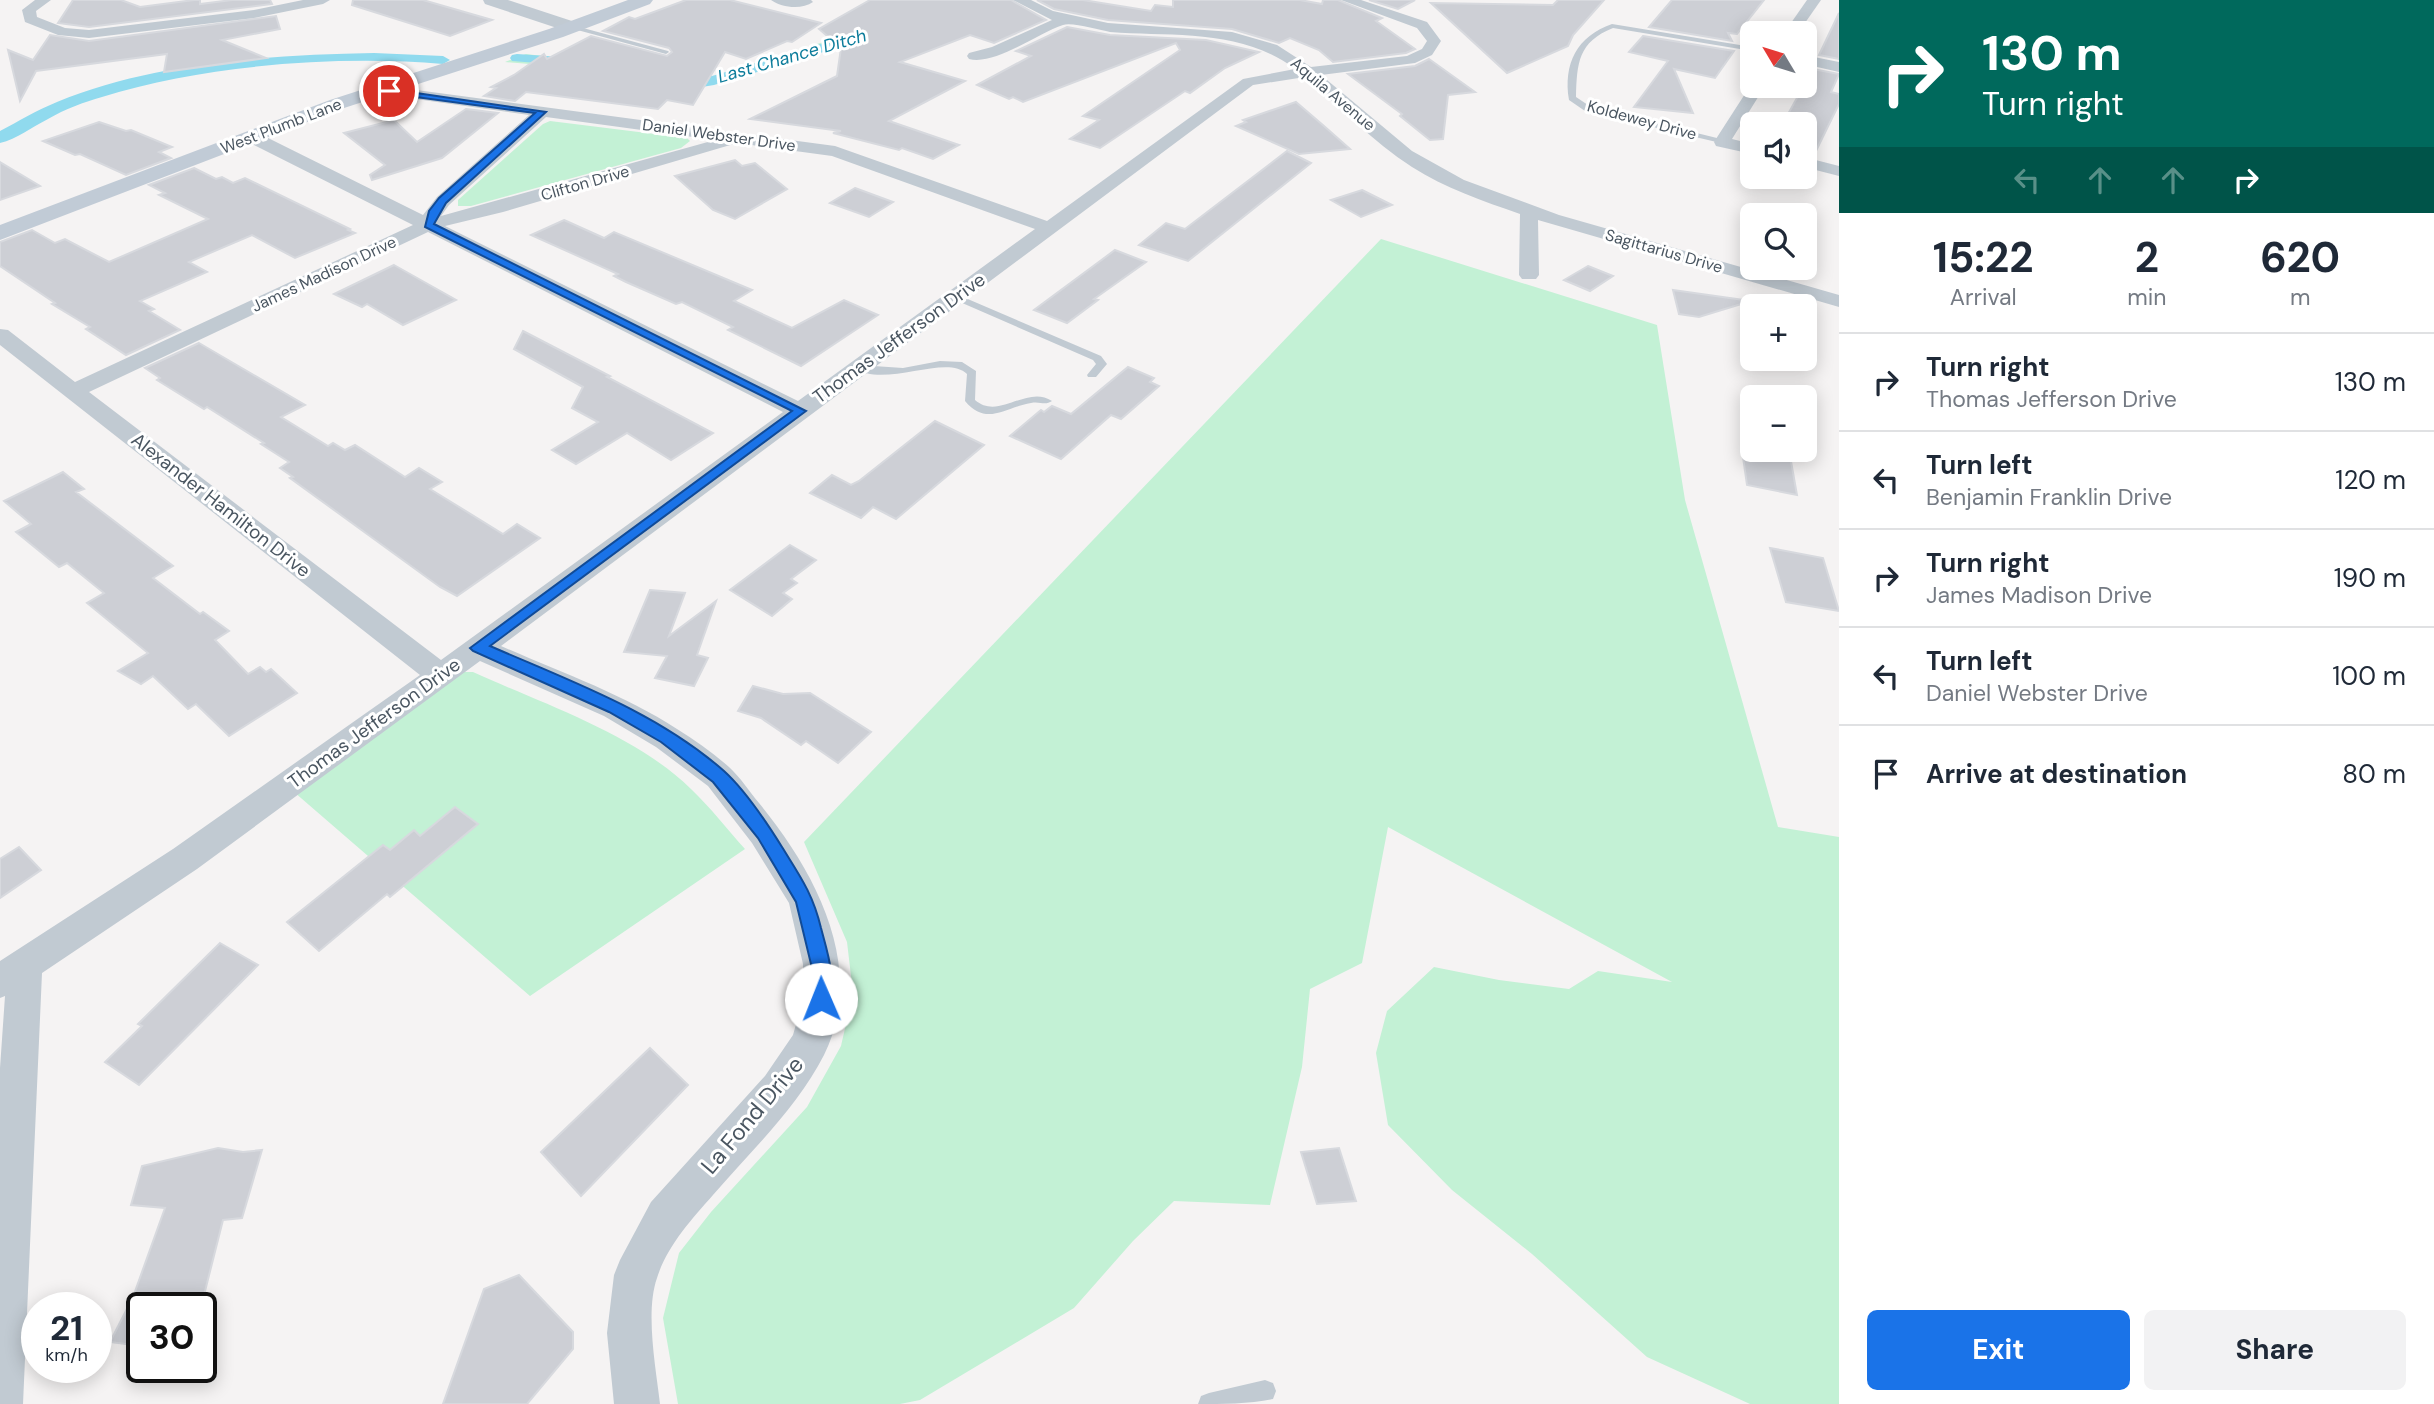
<!DOCTYPE html>
<html lang="en">
<head>
<meta charset="utf-8">
<style>
  body { margin:0; font-family:"DM Sans",sans-serif; background:#f2f2f3; color:#1f2937; height:100vh; display:flex; flex-direction:column; font-size:26px; white-space:nowrap }
  * { box-sizing:border-box; margin:0 }
  p { font-size:23px; color:#747a83 }
  .icon { flex:none; width:38px; height:38px; fill:none; stroke:currentColor; stroke-width:2; stroke-linecap:round; stroke-linejoin:round }
  .map { position:relative; flex:1; overflow:hidden }
  .sheet { display:flex; flex-direction:column; background:#fff; width:595px }
  .sheet>* { flex:none }
  .hud { background:#00695c; color:#fff; overflow:hidden }
  .needle { width:46px; rotate:308deg }
  .fabs { position:absolute; left:1740px; top:21px; display:grid; gap:14px }
  .fabs a { display:grid; place-items:center; width:77px; height:77px; border-radius:10px; background:#fff; box-shadow:0 4px 18px #0003; font-size:35px }
  .speed { position:absolute; left:21px; top:1292px; display:flex; gap:14px; font-size:35px; font-weight:700; text-align:center }
  .speed>* { display:grid; place-content:center; width:91px; height:91px; border-radius:50%; background:#fff; box-shadow:0 4px 18px #0003; line-height:1 }
  .speed small { font-size:18px; font-weight:400 }
  .speed .limit { border:4px solid #111; border-radius:10px; background:#fff; color:#111 }
  .pin { position:absolute; display:grid; place-items:center; width:60px; height:60px; color:#fff; margin:-30px; border:4px solid #fff; border-radius:50%; box-shadow:0 2px 7px #0007 }
  .me { position:absolute; width:77px; margin:-38px; rotate:359deg; stroke-linejoin:round; filter:drop-shadow(0 0 5px #0008) }
  .turn { display:flex; align-items:center; gap:24px; height:147px; padding:0 28px; font-size:32px }
  .turn .icon { width:91px; height:91px; stroke-width:2.5 }
  .turn b { display:block; font-size:49px; line-height:60px }
  .lanes { display:flex; align-items:center; height:66px; padding:0 28px; background:#0003; justify-content:center; gap:35px; direction:ltr }
  .lanes .off { opacity:.35 }
  .eta { display:flex; justify-content:space-evenly; align-items:center; height:119px; text-align:center }
  .eta b { font-size:42px; font-weight:700; line-height:49px }
  .button { display:flex; gap:14px; margin-top:auto; padding:14px 28px }
  .button a { flex:1; height:80px; border-radius:10px; background:#1a73e8; color:#fff; font-size:28px; font-weight:700; line-height:80px; text-align:center }
  .button a+a { background:#f2f2f3; color:#1f2937 }
  ul { padding:0; list-style:none }
  li { display:flex; align-items:center; gap:21px; height:98px; padding:0 28px; border-top:2px solid #e0e1e3 }
  li div { flex:1 }
  li b { display:block; font-size:26px }
  li em { font-style:normal }
  main { display:flex; flex:1; min-height:0 }
  .map>svg:first-child { display:block }
  .green { fill:#c3f1d5 }
  .lines { fill:none; stroke-linecap:round; stroke-linejoin:round }
  .canal { fill:#90daee; fill-rule:evenodd }
  .building { fill:#cdcfd5; stroke:#d7d9de; stroke-width:2 }
  .service { fill:#c1cad2; fill-rule:evenodd }
  .minor { fill:#c1cad2; fill-rule:evenodd }
  .tertiary { fill:#c1cad2; fill-rule:evenodd }
  .secondary { fill:#c1cbd6; fill-rule:evenodd }
  .route { fill:#1a73e8; stroke:#114b97; stroke-width:2 }
  .labels { text-anchor:middle; dominant-baseline:central; stroke-width:6; stroke-linejoin:round; paint-order:stroke }
  .far-street-label { font-size:16px; fill:#4a5661; stroke:#fff }
  .far-water-label { font-size:18px; font-style:italic; fill:#0c7c9b; stroke:#fff }
  .street-label { font-size:19px; fill:#4a5661; stroke:#fff }
  .near-street-label { font-size:23px; fill:#4a5661; stroke:#fff }
</style>
</head>
<body>
<main>
<div class="map">
<svg width="1839" height="1404" viewBox="0 0 1839 1404">
  <rect width="100%" height="100%" fill="#f5f3f3"/>
  <!-- green -->
  <g class="green">
    <polygon points="855,32 858,38 709,85 592,69 505,62 526,54 603,63 702,80"/>
    <polygon points="550,121 687,138 690,141 681,148 471,206 458,206 458,200 543,124"/>
    <polygon points="1381,239 1657,325 1685,500 1778,827 1839,837 1839,1404 1750,1404 1647,1357 1532,1254 1452,1190 1388,1125 1376,1053 1387,1011 1434,967 1499,980 1569,989 1598,971 1672,982 1388,827 1362,963 1310,989 1302,1067 1270,1205 1174,1201 1133,1241 1074,1308 920,1400 900,1404 678,1404 663,1318 679,1253 711,1212 807,1107 841,1046 853,993 847,942 804,842"/>
    <path d="M462 672H473C543 704 635 734 691 789 710 807 727 829 745 849L530 996 294 792Z"/>
  </g>
  <g class="lines">
    <!-- canal -->
    <g class="canal">
      <polygon points="875,28 880,29 880,35 714,85 702,87 665,79 662,76 670,71 702,77 712,76"/>
      <path d="M374 53 443 56 450 60 443 64C338 55 204 65 102 97 84 102 65 109 48 119 32 127 17 139 0 143V131C19 121 37 110 57 102 156 62 268 55 374 53Z"/>
      <polygon points="517,54 576,58 583,62 576,66 512,61 510,58 512,55"/>
    </g>
  </g>
  <!-- building -->
  <g class="building">
    <polygon points="73,0 121,0 140,7 194,0 200,0 200,4 232,0 270,0 272,4 89,27 58,23"/>
    <polygon points="353,0 423,0 492,20 450,36 352,5"/>
    <polygon points="686,0 730,0 821,23 792,42 787,41 746,59 725,52 693,105 667,100 658,109 526,92 515,101 484,96 496,88 491,87 514,75 544,54 547,59 591,36 667,56 672,52 669,48 603,31 629,17 635,19"/>
    <polygon points="870,0 1011,0 1046,20 994,43 970,35 900,62 965,81 889,121 959,145 933,159 902,148 899,150 833,133 841,131 750,119 837,76 841,48 819,29"/>
    <polygon points="1037,0 1083,0 1151,11 1155,5 1173,7 1173,0 1300,0 1322,4 1323,0 1338,0 1382,18 1376,21 1415,49 1406,53 1333,62 1319,50 1290,38 1279,43 1232,29 1108,20 1054,9"/>
    <polygon points="1369,0 1415,0 1398,9"/>
    <polygon points="1558,0 1604,0 1573,35 1568,46 1507,73 1431,3 1553,5"/>
    <polygon points="1672,0 1764,0 1737,34 1728,33 1732,41 1649,27"/>
    <polygon points="1839,13 1839,59 1819,55"/>
    <polygon points="276,16 280,29 222,40 266,58 164,72 167,54 36,71 20,101 8,50 33,60 50,35 89,41"/>
    <polygon points="1067,27 1110,35 1206,40 1259,52 1225,68 1190,93 1185,91 1100,148 1070,139 1099,120 1083,116 1180,50 1176,43 1023,102 1013,97 1009,99 977,85 1031,56 1016,51"/>
    <polygon points="1643,36 1734,51 1715,78 1674,69 1693,113 1634,107 1668,61 1629,52"/>
    <polygon points="1429,59 1475,92 1448,95 1443,139 1430,140 1400,116 1402,114 1348,74 1415,66"/>
    <polygon points="1813,69 1839,74 1831,92 1839,94 1839,104 1813,157 1804,155 1804,124 1783,123"/>
    <polygon points="1296,102 1324,126 1350,149 1299,154 1236,126 1246,122 1243,120"/>
    <polygon points="466,109 498,113 442,158 372,180 370,175 385,165 344,133 394,120 417,142"/>
    <polygon points="99,122 126,131 131,130 172,147 159,152 171,158 126,175 80,154 75,155 43,141"/>
    <polygon points="1287,151 1311,163 1188,261 1139,245 1166,223 1185,229"/>
    <polygon points="735,160 742,166 755,163 787,189 735,219 713,210 675,176"/>
    <polygon points="0,162 40,186 0,200"/>
    <polygon points="194,168 216,179 222,177 233,183 245,178 350,229 348,230 355,233 295,258 252,235 189,262 207,272 140,301 154,309 149,311 180,330 126,355 86,329 90,327 52,304 55,303 0,266 0,242 32,230 55,243 65,239 109,262 208,219 159,195 165,193 149,185"/>
    <polygon points="855,188 893,202 869,217 830,203"/>
    <polygon points="1362,190 1392,205 1361,217 1331,200"/>
    <polygon points="564,220 604,238 614,232 752,290 734,301 792,328 844,300 878,315 801,366 728,330 733,327 682,302 676,304 626,282 614,276 618,274 531,235"/>
    <polygon points="1115,250 1146,262 1094,299 1098,300 1067,323 1034,310"/>
    <polygon points="394,265 456,300 403,325 367,304 362,307 334,294"/>
    <polygon points="1588,266 1613,276 1590,291 1564,280"/>
    <polygon points="1673,290 1751,301 1699,317 1679,314"/>
    <polygon points="523,331 610,376 607,377 713,433 671,460 627,433 576,464 552,450 598,422 572,408 583,387 514,349"/>
    <polygon points="199,343 305,405 281,417 328,446 333,443 345,450 355,445 405,477 419,468 442,482 430,489 503,534 517,524 540,538 457,596 440,587 290,478 293,477 280,468 289,462 261,444 264,443 207,407 204,409 157,380 160,378 145,368"/>
    <polygon points="1128,367 1154,378 1150,382 1159,386 1121,419 1111,415 1061,459 1010,436 1041,410 1044,412 1052,406 1071,414"/>
    <polygon points="935,421 984,445 896,519 873,507 861,518 810,493 832,475 851,485 859,481"/>
    <polygon points="1742,450 1789,450 1797,495 1747,485"/>
    <polygon points="63,472 84,489 76,492 173,566 153,578 200,614 203,612 229,631 215,640 248,674 260,667 266,672 271,669 297,693 229,736 196,704 188,709 153,676 141,684 118,671 148,653 87,603 104,593 67,563 59,567 16,532 31,524 4,501"/>
    <polygon points="790,545 816,560 791,579 797,583 783,593 792,599 772,616 730,590"/>
    <polygon points="1770,548 1823,558 1839,611 1786,602"/>
    <polygon points="650,590 685,593 669,636 716,601 697,655 708,658 694,686 655,678 667,656 624,652"/>
    <polygon points="753,686 783,694 810,693 871,732 838,763 806,741 801,745 761,718 738,711"/>
    <polygon points="455,807 478,824 390,897 387,894 319,951 287,922 383,845 390,850 414,830 420,836"/>
    <polygon points="19,847 41,870 0,898 0,859"/>
    <polygon points="220,943 258,965 139,1085 105,1062 142,1026 138,1024"/>
    <polygon points="650,1048 688,1085 581,1196 541,1152"/>
    <polygon points="218,1148 243,1152 262,1150 242,1218 223,1220 201,1307 142,1307 142,1346 110,1342 133,1297 165,1208 131,1205 142,1166"/>
    <polygon points="1339,1148 1356,1201 1317,1204 1301,1152"/>
    <polygon points="519,1275 573,1332 573,1349 527,1404 443,1404 484,1289"/>
  </g>
  <g class="lines">
    <!-- service -->
    <g class="service">
      <path d="M1612 24 1752 47V51L1613 28C1578 42 1577 63 1576 97L1591 107 1725 140V144L1585 111 1569 100C1563 64 1577 36 1612 24Z"/>
      <polygon points="572,25 668,51 669,52 666,54 570,28"/>
      <polygon points="956,294 1101,356 1107,364 1096,377 1088,377 1087,375 1096,364 1093,360 953,299 951,297"/>
      <path d="M940 361 962 362 976 371 975 400C999 421 1027 384 1052 401 1045 406 1040 401 1031 403 1005 407 987 427 965 401L967 374C946 353 885 389 854 368L859 365 903 368Z"/>
      <path d="M1265 1380 1273 1383 1276 1391 1273 1399C1250 1404 1222 1404 1198 1404L1201 1396 1209 1393Z"/>
    </g>
    <!-- minor -->
    <g class="minor">
      <polygon points="35,0 51,0 36,11 37,17 65,28 89,30 254,10 303,0 330,0 323,4 254,18 89,38 58,35 25,22 22,10"/>
      <path d="M771 0H811L813 2C802 10 782 8 771 0Z"/>
      <path d="M1013 0H1031L1053 11 1108 23 1232 32 1277 45 1311 67 1407 56 1422 49 1427 41 1417 28 1341 0H1361L1427 22 1441 41 1432 55 1415 63 1321 75 1412 151 1464 180 1559 215 1839 295V307L1538 220 1539 275 1536 279H1522L1519 275 1520 214C1483 201 1445 188 1412 167 1372 141 1340 107 1305 77L1253 85 501 646C560 672 623 694 677 729 695 740 713 753 729 767 740 777 749 791 759 803 814 870 868 967 824 1055 797 1108 751 1151 713 1195 691 1220 667 1246 657 1278 645 1312 656 1369 660 1404H614L607 1333 614 1275 620 1260 651 1202 765 1076 793 1035 803 999V964L789 903 752 843 708 786 656 747 604 716 480 661 197 869 42 973 23 1404H0V1068L5 996 0 998V961L173 849 420 675 0 345V329L8 330 75 382 413 225 246 141 244 137 246 133H258L423 215 437 197 529 115 373 93 371 90 379 85 835 146 1047 221 1243 79 1295 69C1241 28 1173 37 1110 32 1099 30 1072 22 1063 25 1038 33 995 66 969 59L967 56 969 53 992 47 1052 20ZM546 117 715 140 441 216 449 205ZM737 143 832 156 1035 229 798 401 445 226 503 212ZM428 232 783 412 441 660 89 392Z"/>
      <polygon points="1807,0 1821,0 1798,33 1784,33"/>
      <polygon points="1804,55 1839,62 1839,72 1804,64"/>
      <polygon points="1752,83 1752,86 1765,86 1732,139 1752,144 1752,154 1716,146 1714,142"/>
      <polygon points="1804,157 1839,166 1839,176 1804,167"/>
    </g>
    <!-- tertiary -->
    <polygon class="tertiary" points="483,0 508,0 578,23 581,27 578,31 566,31 485,4"/>
    <!-- secondary -->
    <polygon class="secondary" points="628,0 653,0 650,4 563,37 344,108 0,240 0,225 330,100 549,29"/>
  </g>
  <!-- route -->
  <path class="route" d="M389 89 546 112 446 203 434 224 806 411 490 646C570 681 657 712 724 771 745 790 767 823 782 847 800 876 813 894 821 928 827 951 838 983 828 1006L821 1008 814 1006 811 999V964L796 902 758 838 713 782 661 742 609 712 473 651 470 648 792 411 425 227 429 211 439 198 535 113 386 93Z"/>
  <g class="labels">
    <!-- far-street labels -->
    <g class="far-street-label">
      <text transform="translate(1333 94) rotate(40)">Aquila Avenue</text>
      <text transform="translate(1642 120) rotate(15)">Koldewey Drive</text>
      <text transform="translate(281 126) rotate(-21)">West Plumb Lane</text>
      <text transform="translate(719 135) rotate(8)">Daniel Webster Drive</text>
      <text transform="translate(585 183) rotate(-16)">Clifton Drive</text>
      <text transform="translate(1664 251) rotate(16)">Sagittarius Drive</text>
      <text transform="translate(324 274) rotate(-25)">James Madison Drive</text>
    </g>
    <!-- far-water labels -->
    <g class="far-water-label">
      <text transform="translate(792 56) rotate(-16)">Last Chance Ditch</text>
    </g>
    <!-- street labels -->
    <g class="street-label">
      <text transform="translate(899 338) rotate(-36)">Thomas Jefferson Drive</text>
      <text transform="translate(221 505) rotate(38)">Alexander Hamilton Drive</text>
      <text transform="translate(374 723) rotate(-36)">Thomas Jefferson Drive</text>
    </g>
    <!-- near-street labels -->
    <g class="near-street-label">
      <text transform="translate(752 1115) rotate(-50)">La Fond Drive</text>
    </g>
  </g>
</svg>
<div class="fabs">
<a><svg class="needle" viewBox="-14 -14 28 28"><path d="M0-13l5 13h-10z" fill="#e53935"/><path d="M0 13l5-13h-10z" fill="#747a83"/></svg></a>
<a><svg class="icon" aria-label="sound" viewBox="0 0 24 24"><path d="M4 9h4l5-4v14l-5-4H4zM17 9q2 3 0 6"/></svg></a>
<a><svg class="icon" aria-label="search" viewBox="0 0 24 24"><circle cx="10" cy="10" r="6"/><path d="M15 15l6 6"/></svg></a>
<a>+</a>
<a>−</a>
</div>
<div class="speed"><div>21<small>km/h</small></div><div class="limit">30</div></div>
<div class="pin" style="left:389px;top:91px;background:#d93025"><svg class="icon" aria-label="arrive" viewBox="0 0 24 24"><path d="M6 21V4h12l-3 4 3 4H6"/></svg></div>
<svg class="me" style="left:821px;top:999px" viewBox="-20 -20 40 40"><circle r="19" fill="#fff"/><path d="M0-13L10 11 0 6-10 11z" fill="#1a73e8"/></svg>
</div>
<section class="sheet">
<div class="hud">
<div class="turn"><svg class="icon" aria-label="right" viewBox="0 0 24 24"><path d="M7 20v-9h11M14 6l5 5-5 5"/></svg><div><b>130 m</b>Turn right</div></div>
<div class="lanes"><svg class="icon off" aria-label="left" viewBox="0 0 24 24"><path d="M17 20v-9H6M10 6l-5 5 5 5"/></svg><svg class="icon off" aria-label="ahead" viewBox="0 0 24 24"><path d="M12 20V5M6 11l6-6 6 6"/></svg><svg class="icon off" aria-label="ahead" viewBox="0 0 24 24"><path d="M12 20V5M6 11l6-6 6 6"/></svg><svg class="icon" aria-label="right" viewBox="0 0 24 24"><path d="M7 20v-9h11M14 6l5 5-5 5"/></svg></div>
</div>
<div class="eta">
<div><b>15:22</b><p>Arrival</p></div>
<div><b>2</b><p>min</p></div>
<div><b>620</b><p>m</p></div>
</div>
<ul>
<li><svg class="icon" aria-label="right" viewBox="0 0 24 24"><path d="M7 20v-9h11M14 6l5 5-5 5"/></svg><div><b>Turn right</b><p>Thomas Jefferson Drive</p></div><em>130 m</em></li>
<li><svg class="icon" aria-label="left" viewBox="0 0 24 24"><path d="M17 20v-9H6M10 6l-5 5 5 5"/></svg><div><b>Turn left</b><p>Benjamin Franklin Drive</p></div><em>120 m</em></li>
<li><svg class="icon" aria-label="right" viewBox="0 0 24 24"><path d="M7 20v-9h11M14 6l5 5-5 5"/></svg><div><b>Turn right</b><p>James Madison Drive</p></div><em>190 m</em></li>
<li><svg class="icon" aria-label="left" viewBox="0 0 24 24"><path d="M17 20v-9H6M10 6l-5 5 5 5"/></svg><div><b>Turn left</b><p>Daniel Webster Drive</p></div><em>100 m</em></li>
<li><svg class="icon" aria-label="arrive" viewBox="0 0 24 24"><path d="M6 21V4h12l-3 4 3 4H6"/></svg><div><b>Arrive at destination</b></div><em>80 m</em></li>
</ul>
<div class="button"><a>Exit</a><a>Share</a></div>
</section>
</main>
</body>
</html>
